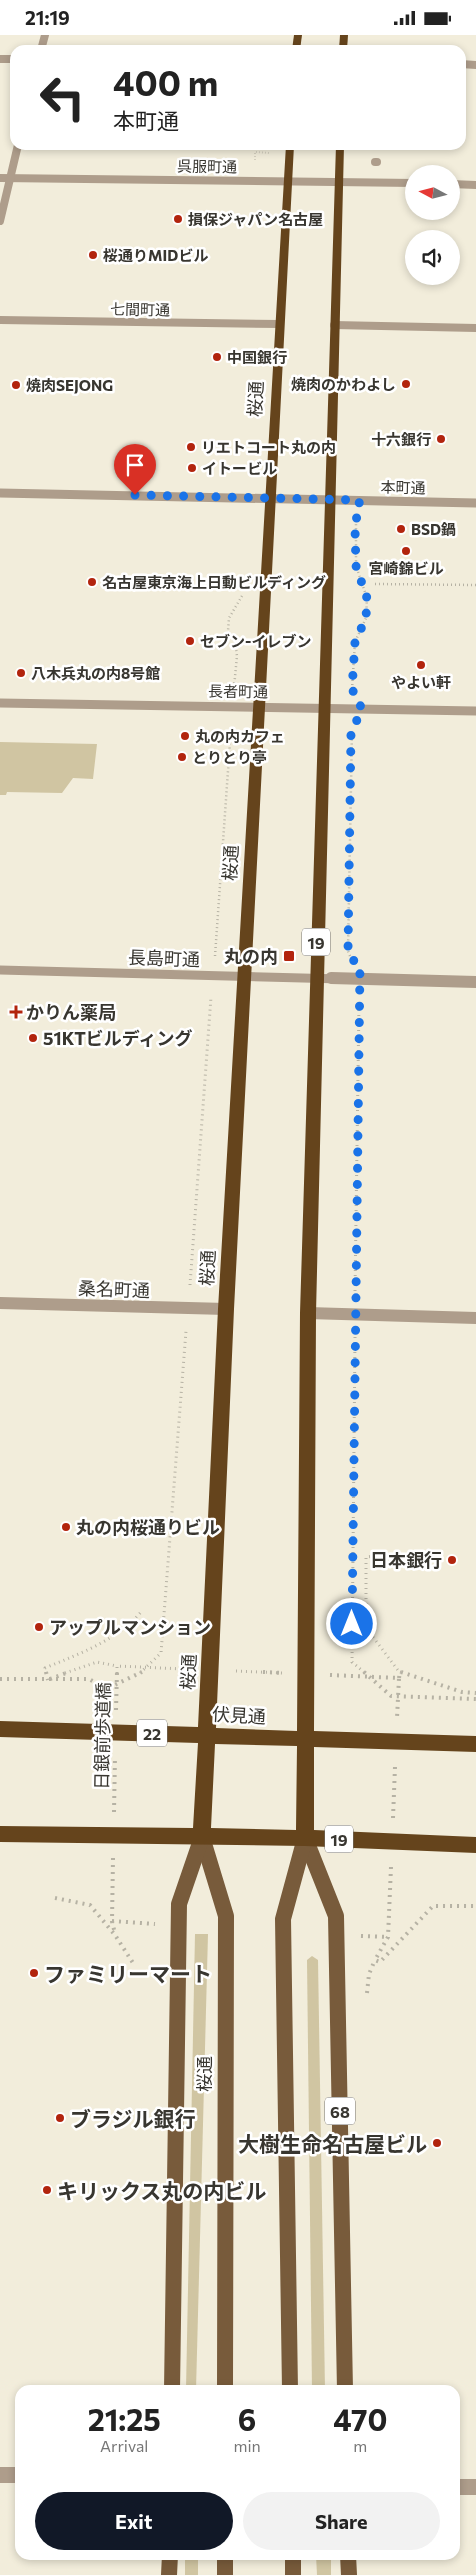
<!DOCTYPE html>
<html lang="en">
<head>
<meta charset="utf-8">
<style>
  body { margin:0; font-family:Commissioner,"Noto Sans JP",sans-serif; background:#f2f2f2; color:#222; height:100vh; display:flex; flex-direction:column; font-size:19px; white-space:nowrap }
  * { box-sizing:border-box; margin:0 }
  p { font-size:16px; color:#767676 }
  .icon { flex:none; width:28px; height:28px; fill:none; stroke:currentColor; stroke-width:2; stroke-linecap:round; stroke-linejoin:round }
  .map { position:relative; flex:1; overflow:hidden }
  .panel { position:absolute; left:15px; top:2350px; width:445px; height:175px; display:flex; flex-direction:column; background:#fff; border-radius:15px; box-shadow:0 2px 8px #0003 }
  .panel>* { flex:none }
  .banner { position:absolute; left:10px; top:10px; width:456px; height:105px; border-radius:15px; box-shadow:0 2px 8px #0003; background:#fff; color:#222; overflow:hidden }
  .needle { width:32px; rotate:277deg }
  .buttons { position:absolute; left:405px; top:130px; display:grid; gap:10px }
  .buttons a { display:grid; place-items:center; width:55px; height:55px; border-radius:50%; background:#fff; box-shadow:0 2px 8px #0003; font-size:25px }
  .pin { position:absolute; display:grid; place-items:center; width:42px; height:42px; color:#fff; margin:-51px -21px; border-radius:50% 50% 50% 0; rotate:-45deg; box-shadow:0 0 5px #0007 }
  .pin .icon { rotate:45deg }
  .me { position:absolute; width:55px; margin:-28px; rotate:0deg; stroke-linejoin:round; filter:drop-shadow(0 0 4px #0008) }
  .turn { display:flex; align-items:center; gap:18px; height:105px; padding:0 20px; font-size:22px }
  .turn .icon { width:65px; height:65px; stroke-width:2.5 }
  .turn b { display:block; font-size:35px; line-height:42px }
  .eta { display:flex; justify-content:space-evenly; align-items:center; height:85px; text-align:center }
  .eta b { font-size:30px; font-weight:700; line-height:35px }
  .primary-button { display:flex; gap:10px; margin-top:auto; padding:10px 20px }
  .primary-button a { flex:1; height:58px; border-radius:30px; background:#111827; color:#fff; font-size:20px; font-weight:700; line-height:58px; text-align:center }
  .primary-button a+a { background:#f2f2f2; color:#222 }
  .status { display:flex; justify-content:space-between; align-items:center; height:35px; padding:0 25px; background:#fff; direction:ltr }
  .status svg { height:14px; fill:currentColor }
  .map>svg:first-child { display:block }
  .green { fill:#d0c5a2 }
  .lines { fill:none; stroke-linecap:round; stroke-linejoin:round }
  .path-far3 { stroke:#b6b2a4; stroke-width:2; stroke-dasharray:0.5 2.5; stroke-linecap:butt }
  .path-far2 { stroke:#b6b2a4; stroke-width:2.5; stroke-dasharray:1 3; stroke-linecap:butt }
  .path-far1 { stroke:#b6b2a4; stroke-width:3; stroke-dasharray:1 4; stroke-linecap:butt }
  .path { stroke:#b6b2a4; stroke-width:4; stroke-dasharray:2 5; stroke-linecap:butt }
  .minor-far3 { stroke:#ae9d8b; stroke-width:8 }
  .minor-far2 { stroke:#ae9d8b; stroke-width:9 }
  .minor-far1 { stroke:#ae9d8b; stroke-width:12 }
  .minor { stroke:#ae9d8b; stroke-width:16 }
  .major { stroke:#785b3b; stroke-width:16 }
  .highway { fill:#65441c; fill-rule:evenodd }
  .route { stroke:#1a73e8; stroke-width:9; stroke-dasharray:0 16.2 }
  .poi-dot { fill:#b2240d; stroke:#fff; stroke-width:2 }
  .labels { text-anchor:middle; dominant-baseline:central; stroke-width:5; stroke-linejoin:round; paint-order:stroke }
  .far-street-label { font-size:15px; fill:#383630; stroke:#fff }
  .far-poi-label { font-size:15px; font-weight:bold; fill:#383630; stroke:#fff; text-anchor:start }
  .shield { fill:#fff; stroke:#74726e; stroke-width:1 }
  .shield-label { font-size:16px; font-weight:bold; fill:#383630 }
  .street-label { font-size:18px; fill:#383630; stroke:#fff }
  .poi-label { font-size:18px; font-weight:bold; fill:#383630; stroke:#fff; text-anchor:start }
  .near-poi-label { font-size:21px; font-weight:bold; fill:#383630; stroke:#fff; text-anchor:start }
</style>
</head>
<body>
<div class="status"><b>21:19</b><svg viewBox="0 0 49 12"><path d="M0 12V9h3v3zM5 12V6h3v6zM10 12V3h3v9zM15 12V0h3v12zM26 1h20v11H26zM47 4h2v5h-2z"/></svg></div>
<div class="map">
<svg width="476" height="2540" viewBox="0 0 476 2540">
  <rect width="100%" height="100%" fill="#f2eddb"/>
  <!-- green -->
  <g class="green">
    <polygon points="0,707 97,709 93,744 73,743 62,758 7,757 6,760 0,760"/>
    <polygon points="195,1899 208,1899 196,2355 186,2355"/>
    <polygon points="312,1921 318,1925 325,2355 312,2355 307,1925"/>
    <rect x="185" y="2520" width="13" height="20"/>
    <polygon points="316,2520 331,2520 331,2540 317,2540"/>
  </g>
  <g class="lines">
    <!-- path-far3 -->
    <polyline class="path-far3" points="255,125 255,117 269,118"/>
    <!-- path-far2 -->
    <g class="path-far2">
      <polyline points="375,549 476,550"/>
      <polyline points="234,652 237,621 235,607 228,596 229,583 242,561"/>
      <polyline points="352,654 355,607 366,583 367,563 356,531 356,485"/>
      <polyline points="215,921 231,693"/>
      <polyline points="350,921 348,916 352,695"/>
    </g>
    <!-- path-far1 -->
    <g class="path-far1">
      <polyline points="190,1250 211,962"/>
      <polyline points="355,1256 359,967"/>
      <polyline points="355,1302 352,1627 365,1638"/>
      <polyline points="375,1521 366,1522 366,1574 373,1602 400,1638"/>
      <polyline points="236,1636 282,1638"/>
      <polyline points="400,1637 404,1638"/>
      <path d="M46 1638 45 1633C81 1618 116 1606 142 1576"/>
      <polyline points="65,1638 97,1627 117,1631"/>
      <polyline points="117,1638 117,1631 184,1634"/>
      <polyline points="140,1638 161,1618 186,1296"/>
    </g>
    <!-- path -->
    <g class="path">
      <polyline points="46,1637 48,1645"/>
      <polyline points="263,1637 282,1638"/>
      <polyline points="364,1637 391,1661 476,1664"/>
      <polyline points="401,1637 462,1657 476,1658"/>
      <polyline points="330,1640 399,1643 397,1683"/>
      <polyline points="399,1643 400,1637"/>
      <polyline points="0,1644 89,1644 106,1654 142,1637"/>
      <polyline points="50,1644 69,1637"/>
      <polyline points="116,1675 117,1637"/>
      <polyline points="114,1777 115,1721"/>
      <polyline points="393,1783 395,1732"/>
      <polyline points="113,1823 112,1886 155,1889"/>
      <polyline points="391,1832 388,1902 375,1925 380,1927 433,1871 476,1871"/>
      <polyline points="55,1863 90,1870 115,1900 133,1928"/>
      <polyline points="112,1886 115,1899"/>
      <polyline points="361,1901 388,1902"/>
      <polyline points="367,1958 369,1939 375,1925"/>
    </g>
    <!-- minor-far3 -->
    <g class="minor-far3">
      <polyline points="41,15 45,0"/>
      <polyline points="0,24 15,24"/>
      <polyline points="461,29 476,30"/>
      <polyline points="375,127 377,127"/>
      <polyline points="0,143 414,148"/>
      <polyline points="451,149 476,150"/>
      <polyline points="0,186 18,110"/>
      <polyline points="0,285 280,289"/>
      <polyline points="334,290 476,293"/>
    </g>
    <!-- minor-far2 -->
    <g class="minor-far2">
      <polyline points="0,458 476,468"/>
      <polyline points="0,668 476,676"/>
      <polyline points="0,935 380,945"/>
    </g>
    <!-- minor-far1 -->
    <g class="minor-far1">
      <polyline points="331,943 476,947"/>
      <polyline points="0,1268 226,1274"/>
      <polyline points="308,1278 476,1283"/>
    </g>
    <!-- minor -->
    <g class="minor">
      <polyline points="0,2440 20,2440"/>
      <polyline points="455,2452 476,2452"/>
    </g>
    <!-- major -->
    <g class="major">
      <polyline points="202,1802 226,1881 225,2355"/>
      <polyline points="305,1803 336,1881 345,2355"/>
      <polyline points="172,2355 179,1869 202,1802"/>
      <polyline points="290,2355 283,1884 305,1803"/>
      <polyline points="225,2520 225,2540"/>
      <polyline points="293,2520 293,2540"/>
      <polyline points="348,2520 349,2540"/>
      <polyline points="169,2540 170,2520"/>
    </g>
    <!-- highway -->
    <g class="highway">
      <polygon points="294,0 302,0 300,15 292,15"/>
      <polygon points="340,0 348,0 347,15 339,15"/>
      <path d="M286 110H294L234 1274 216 1693 297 1696 300 1278 336 110H344L316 1278 314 1696 476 1701V1717L314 1712V1795L476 1802V1818L305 1811 0 1807V1791L193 1793 198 1708 0 1702V1686L198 1692 218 1274ZM215 1709 297 1711 296 1795 211 1793Z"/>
    </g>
  </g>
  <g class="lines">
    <!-- route -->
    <polyline class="route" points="135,460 359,465 360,477 356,484 355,493 356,531 367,563 366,583 355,607 352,654 362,674 351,698 348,916 352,924 360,931 352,1589"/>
  </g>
  <!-- markers -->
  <g class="poi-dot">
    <circle cx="178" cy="184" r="5"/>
    <circle cx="93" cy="220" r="5"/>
    <circle cx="217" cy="322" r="5"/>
    <circle cx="406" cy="349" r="5"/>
    <circle cx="16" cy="350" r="5"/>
    <circle cx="441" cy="404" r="5"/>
    <circle cx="191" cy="412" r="5"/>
    <circle cx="192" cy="433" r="5"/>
    <circle cx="401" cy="494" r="5"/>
    <circle cx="406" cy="516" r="5"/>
    <circle cx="92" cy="547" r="5"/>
    <circle cx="190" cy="606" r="5"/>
    <circle cx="421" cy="630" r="5"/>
    <circle cx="21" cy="638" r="5"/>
    <circle cx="185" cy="701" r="5"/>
    <circle cx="182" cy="722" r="5"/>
    <rect x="283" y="915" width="12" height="12" rx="2.5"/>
    <path d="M13.5 969.5h5v5h5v5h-5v5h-5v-5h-5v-5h5z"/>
    <circle cx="33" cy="1003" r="5"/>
    <circle cx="66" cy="1492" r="5"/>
    <circle cx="452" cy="1525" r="5"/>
    <circle cx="39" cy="1592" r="5"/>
    <circle cx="34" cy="1938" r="5"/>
    <circle cx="60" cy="2083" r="5"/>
    <circle cx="437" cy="2108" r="5"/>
    <circle cx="47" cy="2155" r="5"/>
  </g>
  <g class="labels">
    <!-- far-street labels -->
    <g class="far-street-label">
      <text transform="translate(207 131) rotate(1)">呉服町通</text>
      <text transform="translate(140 274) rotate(1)">七間町通</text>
      <text transform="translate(403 452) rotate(1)">本町通</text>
      <text transform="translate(238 656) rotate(1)">長者町通</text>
    </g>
    <!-- far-poi labels -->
    <g class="far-poi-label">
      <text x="188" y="184">損保ジャパン名古屋</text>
      <text x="103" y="220">桜通りMIDビル</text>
      <text x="227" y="322">中国銀行</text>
      <text x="396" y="349" text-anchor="end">焼肉のかわよし</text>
      <text x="26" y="350">焼肉SEJONG</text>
      <text x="431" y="404" text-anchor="end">十六銀行</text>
      <text x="201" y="412">リエトコート丸の内</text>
      <text x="202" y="433">イトービル</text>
      <text x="411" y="494">BSD鍋</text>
      <text x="406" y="533" text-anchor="middle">宮崎錦ビル</text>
      <text x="102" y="547">名古屋東京海上日動ビルディング</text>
      <text x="200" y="606">セブン-イレブン</text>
      <text x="31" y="638">八木兵丸の内8号館</text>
      <text x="421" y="647" text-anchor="middle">やよい軒</text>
      <text x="195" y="701">丸の内カフェ</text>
      <text x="192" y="722">とりとり亭</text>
    </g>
    <!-- shield labels -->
    <g class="shield">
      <rect x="302" y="893.5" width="28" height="27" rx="4"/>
      <rect x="137" y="1684.5" width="30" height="27" rx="4"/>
      <rect x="325" y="1790.5" width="28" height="27" rx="4"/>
      <rect x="325" y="2062.5" width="30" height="27" rx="4"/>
    </g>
    <g class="shield-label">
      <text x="316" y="907">19</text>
      <text x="152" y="1698">22</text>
      <text x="339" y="1804">19</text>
      <text x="340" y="2076">68</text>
    </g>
    <!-- street labels -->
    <g class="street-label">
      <text transform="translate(255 364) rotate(-87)">桜通</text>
      <text transform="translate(230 828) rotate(-87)">桜通</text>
      <text transform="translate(164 923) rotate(2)">長島町通</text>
      <text transform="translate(207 1233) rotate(-87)">桜通</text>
      <text transform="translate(114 1254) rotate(2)">桑名町通</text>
      <text transform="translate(188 1637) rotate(-87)">桜通</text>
      <text transform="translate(239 1680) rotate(3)">伏見通</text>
      <text transform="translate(102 1701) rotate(-89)">日銀前歩道橋</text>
      <text transform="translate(204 2039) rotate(-90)">桜通</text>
    </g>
    <!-- poi labels -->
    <g class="poi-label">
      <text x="278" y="921" text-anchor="end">丸の内</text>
      <text x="26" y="977">かりん薬局</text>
      <text x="43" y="1003">51KTビルディング</text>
      <text x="76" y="1492">丸の内桜通りビル</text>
      <text x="442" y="1525" text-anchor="end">日本銀行</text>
      <text x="49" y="1592">アップルマンション</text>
    </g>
    <!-- near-poi labels -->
    <g class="near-poi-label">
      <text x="44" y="1938">ファミリーマート</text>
      <text x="70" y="2083">ブラジル銀行</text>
      <text x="427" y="2108" text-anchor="end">大樹生命名古屋ビル</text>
      <text x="57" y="2155">キリックス丸の内ビル</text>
    </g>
  </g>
</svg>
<div class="buttons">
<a><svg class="needle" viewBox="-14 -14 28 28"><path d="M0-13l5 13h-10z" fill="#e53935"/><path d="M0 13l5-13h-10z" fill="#767676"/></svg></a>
<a><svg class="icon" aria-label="sound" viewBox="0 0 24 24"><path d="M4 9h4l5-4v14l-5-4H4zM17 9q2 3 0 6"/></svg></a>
</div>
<div class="pin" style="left:135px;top:460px;background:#d93025"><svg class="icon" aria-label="arrive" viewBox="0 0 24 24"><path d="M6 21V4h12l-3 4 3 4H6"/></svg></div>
<svg class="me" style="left:352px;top:1589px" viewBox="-20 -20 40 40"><circle r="17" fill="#1a73e8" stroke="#fff" stroke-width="3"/><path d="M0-11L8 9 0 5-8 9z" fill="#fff"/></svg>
<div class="banner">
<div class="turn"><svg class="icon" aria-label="left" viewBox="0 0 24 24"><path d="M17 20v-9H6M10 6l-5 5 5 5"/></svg><div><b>400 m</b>本町通</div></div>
</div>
<section class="panel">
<div class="eta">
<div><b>21:25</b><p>Arrival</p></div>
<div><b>6</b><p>min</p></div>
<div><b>470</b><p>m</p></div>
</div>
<div class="primary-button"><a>Exit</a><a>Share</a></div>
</section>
</div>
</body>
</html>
